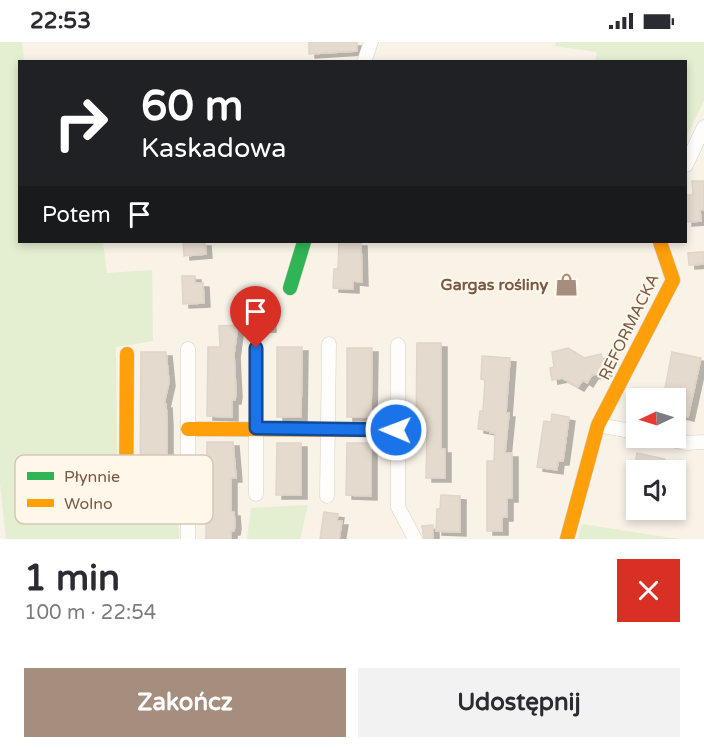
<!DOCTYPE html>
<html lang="pl">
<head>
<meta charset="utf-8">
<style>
  body { margin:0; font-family:"Varela Round",sans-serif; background:#f2f2f3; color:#2b2b33; height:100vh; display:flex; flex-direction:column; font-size:22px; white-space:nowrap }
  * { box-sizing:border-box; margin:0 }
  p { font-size:20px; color:#7c7c81 }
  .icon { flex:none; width:33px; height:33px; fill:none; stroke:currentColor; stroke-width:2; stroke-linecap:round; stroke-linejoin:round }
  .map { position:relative; height:497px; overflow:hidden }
  .drawer { display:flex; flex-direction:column; background:#fff; flex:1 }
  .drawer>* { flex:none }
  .hud { position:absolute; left:18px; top:18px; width:669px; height:183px; border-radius:0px; box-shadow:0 3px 9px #0003; background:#202124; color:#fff; overflow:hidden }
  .needle { width:39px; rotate:266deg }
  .controls { position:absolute; left:626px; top:346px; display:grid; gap:12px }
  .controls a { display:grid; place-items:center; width:60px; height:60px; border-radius:0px; background:#fff; box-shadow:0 3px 9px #0003; font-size:30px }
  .pin { position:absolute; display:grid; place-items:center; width:51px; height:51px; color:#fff; margin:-62px -26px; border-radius:50% 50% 50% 0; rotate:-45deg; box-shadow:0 0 6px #0007 }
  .pin .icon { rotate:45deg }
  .me { position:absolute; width:66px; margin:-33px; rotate:271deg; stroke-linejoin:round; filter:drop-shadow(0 0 4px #0008) }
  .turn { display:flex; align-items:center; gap:21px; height:126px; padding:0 24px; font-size:27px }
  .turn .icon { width:78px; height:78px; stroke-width:2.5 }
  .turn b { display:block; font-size:42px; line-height:51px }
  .then { display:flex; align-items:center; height:57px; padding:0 24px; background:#0003; gap:12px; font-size:22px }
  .round { display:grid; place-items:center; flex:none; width:63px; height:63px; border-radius:0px; background:#f2f2f3 }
  .summary { display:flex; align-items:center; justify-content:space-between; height:102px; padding:0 24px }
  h1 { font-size:36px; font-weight:800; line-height:45px }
  .cta { display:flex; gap:12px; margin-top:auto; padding:12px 24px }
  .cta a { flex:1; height:69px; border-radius:0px; background:#a58e7e; color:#fff; font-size:24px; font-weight:800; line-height:69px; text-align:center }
  .cta a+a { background:#f2f2f3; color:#2b2b33 }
  .status { display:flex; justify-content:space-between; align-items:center; height:42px; padding:0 30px; background:#fff; direction:ltr }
  .status svg { height:16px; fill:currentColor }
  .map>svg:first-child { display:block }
  .green { fill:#e3efd0 }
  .building { fill:#e5dace; stroke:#e1d4c9; stroke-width:1.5; filter:url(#shadow) }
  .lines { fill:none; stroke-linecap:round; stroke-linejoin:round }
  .street-casing { stroke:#d9cfc5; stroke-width:15 }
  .fast-casing { stroke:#d8cec3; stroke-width:15 }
  .slow-casing { stroke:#d8cec3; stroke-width:15 }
  .street { stroke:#fefdfb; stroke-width:14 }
  .fast { stroke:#30b455; stroke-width:14 }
  .slow { stroke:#ff9f0a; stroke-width:14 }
  .route-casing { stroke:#114b97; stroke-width:15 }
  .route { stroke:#1a73e8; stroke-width:10 }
  .labels { text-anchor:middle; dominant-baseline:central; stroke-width:4.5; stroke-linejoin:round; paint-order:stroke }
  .poi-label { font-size:16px; font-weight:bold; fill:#785845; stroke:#fff7e9; text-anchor:end }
  .street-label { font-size:16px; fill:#785845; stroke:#fff7e9 }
  .key { fill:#fff7e9; stroke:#d6c7b8; stroke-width:1.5 }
  .key-label { font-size:16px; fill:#785845 }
</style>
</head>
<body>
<div class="status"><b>22:53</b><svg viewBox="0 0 49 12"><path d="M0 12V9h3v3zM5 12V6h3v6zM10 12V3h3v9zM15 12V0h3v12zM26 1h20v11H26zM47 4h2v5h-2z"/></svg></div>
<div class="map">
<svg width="704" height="497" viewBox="0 0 704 497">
  <defs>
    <filter id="shadow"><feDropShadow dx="6" dy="4" stdDeviation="0" flood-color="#0004"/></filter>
  </defs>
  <rect width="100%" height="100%" fill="#f8f2e7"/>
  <!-- green -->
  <g class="green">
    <polygon points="0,0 22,0 24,19 20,20 20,200 103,200 107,231 152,228 153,299 116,305 118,472 178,471 179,497 6,497 0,441"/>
    <polygon points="556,0 704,0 704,59 686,96 686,20 595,19 597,10 555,4"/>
    <polygon points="308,463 300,497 247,497 251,466"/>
    <polygon points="582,482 678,497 578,497"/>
  </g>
  <!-- building -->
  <g class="building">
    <polygon points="309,0 357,0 357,9 309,12"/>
    <polygon points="692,139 704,139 704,168 700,168 701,179 686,180 686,153 693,153"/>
    <polygon points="185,200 205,200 206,212 184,214 183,201"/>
    <polygon points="339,200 361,200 362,240 353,239 353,247 333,246 334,227 338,227"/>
    <polygon points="701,210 704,210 704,222 689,223 688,211"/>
    <polygon points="182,234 195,234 195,241 203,241 204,261 183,262"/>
    <polygon points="269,262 270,286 245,287 244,272 248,271 248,263"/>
    <polygon points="238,283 234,312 236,351 235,358 232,358 232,375 207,374 208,305 220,305 219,284"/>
    <polygon points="417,301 441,301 441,407 445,407 445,436 426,436 427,388 416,388"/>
    <polygon points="277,305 302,305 301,375 277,375"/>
    <polygon points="347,306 372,306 371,375 347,375"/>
    <polygon points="568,306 584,316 601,312 606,330 592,333 587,341 583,338 578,345 562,336 552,338 550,326 554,325 552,310"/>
    <polygon points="141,310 166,310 169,340 164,362 166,362 167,380 167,432 165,432 164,448 140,448"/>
    <polygon points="672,310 701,316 688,375 675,372 675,357 663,357"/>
    <polygon points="482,314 510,316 506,371 509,371 505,411 512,411 512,456 507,456 507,475 502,475 502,489 487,489 487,419 494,419 495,391 490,391 490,389 478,387 480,369 483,369 485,338 481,337"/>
    <polygon points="552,372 569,375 563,419 558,419 557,428 537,425 544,379 551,380"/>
    <polygon points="207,400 233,400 236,436 231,436 231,470 234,470 235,483 234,489 231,489 231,497 206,497"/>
    <polygon points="277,401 301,401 301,453 276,453"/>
    <polygon points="347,401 371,401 371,454 346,453"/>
    <polygon points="637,411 665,417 663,429 634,429"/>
    <polygon points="441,453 460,454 460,490 436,489 437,467 440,467"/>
    <polygon points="324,470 338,472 337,479 342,479 339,497 320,497"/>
    <polygon points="433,483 433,497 424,497 422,484"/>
  </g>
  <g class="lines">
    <defs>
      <g id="street">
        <polyline points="364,20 371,0"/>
        <polyline points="686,123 704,85"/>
        <polyline points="398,303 398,465 415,497"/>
        <polyline points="188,307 188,497"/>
        <polyline points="598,383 636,390"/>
        <polyline points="664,396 685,401 704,400"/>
        <polyline points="256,452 256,306"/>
        <polyline points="327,454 329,302"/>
      </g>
      <polyline id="fast" points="290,246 304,200"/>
      <g id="slow">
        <polyline points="127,312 126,460 187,459"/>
        <polyline points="188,387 396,388"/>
        <polyline points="567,497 598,383 673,238 660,200"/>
      </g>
    </defs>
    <!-- street casing -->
    <use href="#street" class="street-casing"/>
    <!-- fast casing -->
    <use href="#fast" class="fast-casing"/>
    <!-- slow casing -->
    <use href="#slow" class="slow-casing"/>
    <!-- street -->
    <use href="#street" class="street"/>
    <!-- fast -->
    <use href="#fast" class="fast"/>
    <!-- slow -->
    <use href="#slow" class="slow"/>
  </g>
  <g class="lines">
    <defs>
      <polyline id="route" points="256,306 256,386 396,388"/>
    </defs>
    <!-- route casing -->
    <use href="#route" class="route-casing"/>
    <!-- route -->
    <use href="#route" class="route"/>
  </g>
  <!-- icons -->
  <defs>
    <symbol id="shop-bare" viewBox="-9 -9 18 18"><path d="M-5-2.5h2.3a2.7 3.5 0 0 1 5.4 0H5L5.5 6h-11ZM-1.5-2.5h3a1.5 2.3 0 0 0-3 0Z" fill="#a58e7e" stroke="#fff7e9" stroke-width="2.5" paint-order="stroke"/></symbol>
  </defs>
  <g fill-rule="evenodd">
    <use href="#shop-bare" x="550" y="226" width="33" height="33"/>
  </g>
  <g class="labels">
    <!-- poi labels -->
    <g class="poi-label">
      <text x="548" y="243">Gargas rośliny</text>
    </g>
    <!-- street labels -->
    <g class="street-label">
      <text transform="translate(629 285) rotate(-64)">REFORMACKA</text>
    </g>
  </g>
  <!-- legend -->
  <rect x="15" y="413" width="198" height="69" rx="9" class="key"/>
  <rect x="27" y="430" width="27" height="8" fill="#30b455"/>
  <rect x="27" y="457" width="27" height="8" fill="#ff9f0a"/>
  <g class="key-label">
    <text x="64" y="440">Płynnie</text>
    <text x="64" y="467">Wolno</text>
  </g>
</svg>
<div class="controls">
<a><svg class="needle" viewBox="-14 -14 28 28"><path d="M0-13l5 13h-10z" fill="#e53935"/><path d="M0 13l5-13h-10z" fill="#7c7c81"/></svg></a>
<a><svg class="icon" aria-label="sound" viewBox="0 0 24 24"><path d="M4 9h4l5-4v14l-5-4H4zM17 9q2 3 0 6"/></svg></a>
</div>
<div class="pin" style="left:256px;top:306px;background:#d93025"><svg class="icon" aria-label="arrive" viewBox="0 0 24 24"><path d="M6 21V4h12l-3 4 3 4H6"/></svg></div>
<svg class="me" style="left:396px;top:388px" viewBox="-20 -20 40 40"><circle r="17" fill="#1a73e8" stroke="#fff" stroke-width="3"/><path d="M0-11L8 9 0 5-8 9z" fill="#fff"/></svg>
<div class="hud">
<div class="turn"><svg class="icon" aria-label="right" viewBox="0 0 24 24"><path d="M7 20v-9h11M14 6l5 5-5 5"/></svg><div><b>60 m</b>Kaskadowa</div></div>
<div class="then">Potem<svg class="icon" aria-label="arrive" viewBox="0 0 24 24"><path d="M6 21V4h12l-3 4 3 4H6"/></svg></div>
</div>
</div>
<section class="drawer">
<div class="summary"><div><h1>1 min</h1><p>100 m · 22:54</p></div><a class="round" style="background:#d93025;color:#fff"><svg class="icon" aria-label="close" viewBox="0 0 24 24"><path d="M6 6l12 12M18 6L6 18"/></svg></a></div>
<div class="cta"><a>Zakończ</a><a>Udostępnij</a></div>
</section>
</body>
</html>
